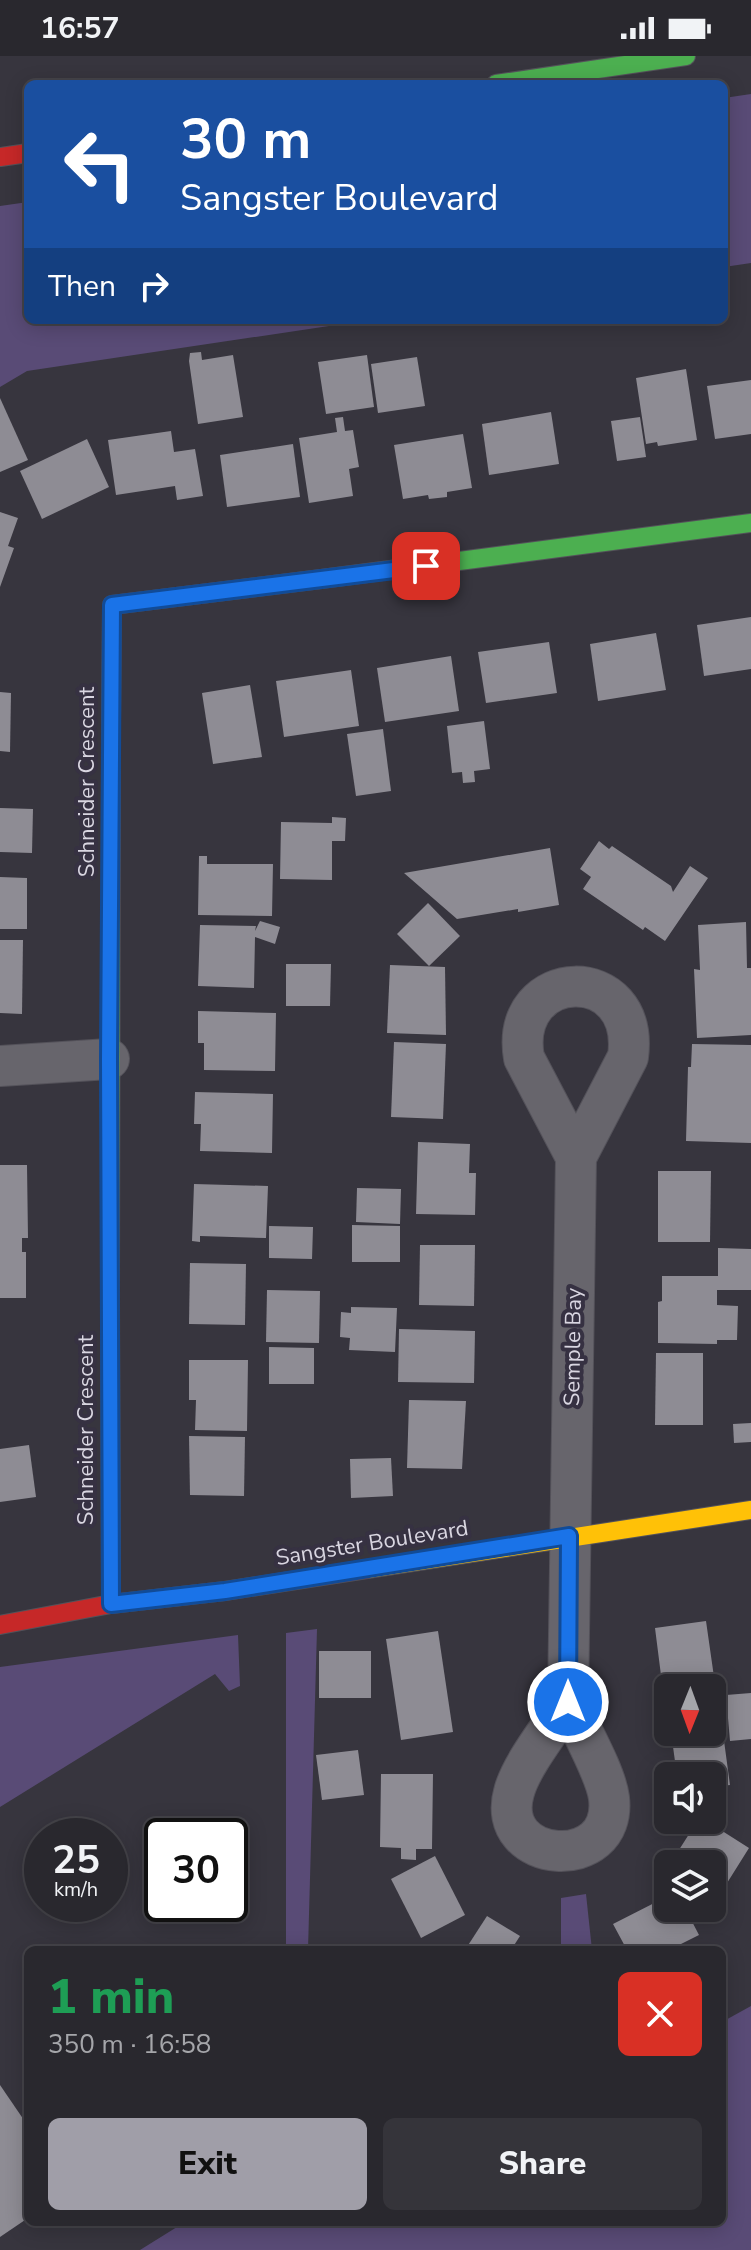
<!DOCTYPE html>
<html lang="en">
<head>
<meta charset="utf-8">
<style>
  body { margin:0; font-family:"Nunito Sans",sans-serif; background:#35343a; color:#f1f3f6; height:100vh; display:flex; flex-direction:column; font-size:30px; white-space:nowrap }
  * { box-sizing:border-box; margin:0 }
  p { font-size:26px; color:#a5a6aa }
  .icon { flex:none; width:44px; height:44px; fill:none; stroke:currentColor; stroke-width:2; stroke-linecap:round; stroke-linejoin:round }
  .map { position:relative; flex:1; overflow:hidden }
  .panel { position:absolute; left:24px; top:1890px; width:702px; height:280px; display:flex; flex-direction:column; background:#29282e; border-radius:12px; box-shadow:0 4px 20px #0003,0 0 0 2px #45444a }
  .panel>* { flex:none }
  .banner { position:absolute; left:24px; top:24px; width:704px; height:244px; border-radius:12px; box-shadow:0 4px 20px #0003,0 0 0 2px #45444a; background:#1a4fa0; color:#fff; overflow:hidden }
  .needle { width:52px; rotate:181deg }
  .tools { position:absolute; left:654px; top:1618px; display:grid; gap:16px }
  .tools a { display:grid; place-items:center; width:72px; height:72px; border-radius:12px; background:#29282e; box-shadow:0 4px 20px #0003,0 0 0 2px #45444a; font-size:40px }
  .speed { position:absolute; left:24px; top:1762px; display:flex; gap:16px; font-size:40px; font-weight:700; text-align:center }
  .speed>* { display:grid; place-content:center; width:104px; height:104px; border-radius:50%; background:#29282e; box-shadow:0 4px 20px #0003,0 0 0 2px #45444a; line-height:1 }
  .speed small { font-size:20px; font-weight:400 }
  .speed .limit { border:4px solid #111; border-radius:12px; background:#fff; color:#111 }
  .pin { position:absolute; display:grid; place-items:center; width:68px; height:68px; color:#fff; margin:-34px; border-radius:16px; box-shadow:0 4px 12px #0006 }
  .me { position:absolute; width:88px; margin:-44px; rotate:0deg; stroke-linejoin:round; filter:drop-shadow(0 0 6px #0008) }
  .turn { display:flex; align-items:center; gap:28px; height:168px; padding:0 24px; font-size:36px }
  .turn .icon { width:104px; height:104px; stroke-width:2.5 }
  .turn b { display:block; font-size:56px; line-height:68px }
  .then { display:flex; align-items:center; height:76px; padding:0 24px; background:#0003; gap:16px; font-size:30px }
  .round { display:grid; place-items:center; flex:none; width:84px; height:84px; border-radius:12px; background:#35343a }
  .headline { display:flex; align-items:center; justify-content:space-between; height:136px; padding:0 24px }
  h1 { font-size:48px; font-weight:800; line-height:60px; color:#1e9e55 }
  .cta { display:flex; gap:16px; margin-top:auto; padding:16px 24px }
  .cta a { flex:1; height:92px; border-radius:12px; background:#a09ea8; color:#111; font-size:32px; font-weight:800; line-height:92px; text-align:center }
  .cta a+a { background:#35343a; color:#f1f3f6 }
  .status { display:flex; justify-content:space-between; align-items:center; height:56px; padding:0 40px; background:#29282e; direction:ltr }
  .status svg { height:22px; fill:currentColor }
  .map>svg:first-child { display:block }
  .green { fill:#594b76 }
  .building { fill:#8e8c94 }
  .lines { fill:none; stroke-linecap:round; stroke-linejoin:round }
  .street-casing { stroke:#54525a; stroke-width:42 }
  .fast-casing { stroke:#54525a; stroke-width:20 }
  .slow-casing { stroke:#54525a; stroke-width:20 }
  .jam-casing { stroke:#54525a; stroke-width:20 }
  .street { stroke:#67656c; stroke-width:40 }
  .fast { stroke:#4caf50; stroke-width:18 }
  .slow { stroke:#ffc107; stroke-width:18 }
  .jam { stroke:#c62828; stroke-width:18 }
  .route-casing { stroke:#114b97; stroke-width:20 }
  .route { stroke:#1a73e8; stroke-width:14 }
  .labels { text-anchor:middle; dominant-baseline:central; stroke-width:8; stroke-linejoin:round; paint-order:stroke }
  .street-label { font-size:22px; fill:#d9d6e1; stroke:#363142 }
</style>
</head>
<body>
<div class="status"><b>16:57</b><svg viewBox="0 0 49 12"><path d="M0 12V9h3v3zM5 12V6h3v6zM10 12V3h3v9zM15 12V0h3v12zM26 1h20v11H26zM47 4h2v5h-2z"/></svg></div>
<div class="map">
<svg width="751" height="2194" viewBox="0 0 751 2194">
  <rect width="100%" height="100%" fill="#37353e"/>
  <!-- green -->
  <g class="green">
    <polygon points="751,38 751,207 724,211 724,42"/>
    <polygon points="28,146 28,264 369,264 27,315 0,331 0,150"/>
    <polygon points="317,1573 308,1894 286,1894 286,1577"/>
    <polygon points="238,1579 240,1630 229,1635 215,1618 0,1751 0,1611"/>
    <polygon points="586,1838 592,1894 561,1894 561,1842"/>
    <polygon points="751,1950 751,2194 140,2194 185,2166 722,2166 722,1966"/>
  </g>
  <!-- building -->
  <g class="building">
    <polygon points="201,296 202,304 233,299 243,361 198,368 189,305 190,297"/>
    <polygon points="367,299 374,351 326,358 318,306"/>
    <polygon points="417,301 425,350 378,357 371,308"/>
    <polygon points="686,313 697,384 658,390 657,386 646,388 636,322"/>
    <polygon points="751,324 751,378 715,383 707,330"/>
    <polygon points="0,342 28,404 0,416"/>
    <polygon points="551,356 559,408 489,419 482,368"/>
    <polygon points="343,361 345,375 353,374 359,411 349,413 353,440 309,447 299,382 337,376 335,362"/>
    <polygon points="640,361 646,401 617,405 611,365"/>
    <polygon points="171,375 174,396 195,393 203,440 177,444 175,430 116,439 108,384"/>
    <polygon points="463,378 472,432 447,436 447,441 429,443 428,439 403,443 394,389"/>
    <polygon points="87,383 109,431 42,463 20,415"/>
    <polygon points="293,388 300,441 227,451 220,399"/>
    <polygon points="0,456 18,462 8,490 14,492 0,531"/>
    <polygon points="751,561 751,613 704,620 697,569"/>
    <polygon points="656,577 666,634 598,645 590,588"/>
    <polygon points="549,586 557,637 486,647 478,596"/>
    <polygon points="451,600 459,655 385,666 377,612"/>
    <polygon points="351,614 359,670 284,681 276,625"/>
    <polygon points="250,629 262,701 213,708 202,637"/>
    <polygon points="0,636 11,637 10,696 0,695"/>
    <polygon points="484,665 490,713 474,715 475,726 463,727 462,716 452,717 447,670"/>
    <polygon points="383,673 391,735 356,740 347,678"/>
    <polygon points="0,752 33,753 32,797 0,796"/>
    <polygon points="332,761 346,762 345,785 332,785 332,824 280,823 281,766 332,767"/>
    <polygon points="599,785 609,793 612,790 671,830 673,836 690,810 708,822 665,885 645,871 643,874 583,833 591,821 580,813"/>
    <polygon points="550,792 559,849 518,856 518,853 457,863 404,817"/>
    <polygon points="199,800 207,800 207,808 273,808 272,860 198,859"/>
    <polygon points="0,821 27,822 27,873 0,873"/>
    <polygon points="428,847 460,880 429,910 397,878"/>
    <polygon points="260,865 280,871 275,888 255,881 254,932 198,930 200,869 256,870 255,875"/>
    <polygon points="746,866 747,912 751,912 751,979 697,982 694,913 700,914 698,869"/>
    <polygon points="0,884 23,884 22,958 0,957"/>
    <polygon points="286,908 331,908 330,950 286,950"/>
    <polygon points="390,909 445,911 446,979 387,977"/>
    <polygon points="198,955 276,957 275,1015 204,1014 204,987 198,987"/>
    <polygon points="394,986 446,988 443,1063 391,1061"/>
    <polygon points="692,988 751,989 751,1087 686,1085 688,1011 691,1011"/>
    <polygon points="195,1036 273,1038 272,1097 200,1095 201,1068 194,1068"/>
    <polygon points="418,1086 470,1088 469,1117 476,1117 475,1159 416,1158"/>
    <polygon points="0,1109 27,1109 28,1182 22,1182 22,1196 26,1196 26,1242 0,1242"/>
    <polygon points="658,1115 711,1115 710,1186 658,1186"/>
    <polygon points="194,1128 268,1130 266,1182 200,1180 200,1186 192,1185"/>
    <polygon points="357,1132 401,1133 400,1168 356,1166"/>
    <polygon points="352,1169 400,1170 400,1206 352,1206"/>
    <polygon points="269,1170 313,1171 312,1203 269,1202"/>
    <polygon points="420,1189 475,1189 474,1250 419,1249"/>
    <polygon points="718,1192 751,1193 751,1234 717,1234 717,1249 738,1250 737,1284 717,1284 717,1288 658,1287 658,1246 662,1245 662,1220 718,1220"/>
    <polygon points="190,1207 246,1208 245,1269 189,1268"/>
    <polygon points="267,1234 320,1235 319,1287 266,1286"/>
    <polygon points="351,1251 397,1252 395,1296 349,1294 350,1282 340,1281 341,1256 351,1257"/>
    <polygon points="399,1273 475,1275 474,1327 398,1326"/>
    <polygon points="269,1291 314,1292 314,1328 269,1328"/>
    <polygon points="656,1297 703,1297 703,1369 655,1369"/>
    <polygon points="189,1304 248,1304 247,1375 195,1374 196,1344 189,1344"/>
    <polygon points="409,1344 466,1345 462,1413 407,1412"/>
    <polygon points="751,1367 751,1386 734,1387 733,1368"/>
    <polygon points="189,1380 245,1381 244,1440 190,1439"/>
    <polygon points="29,1389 36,1441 0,1446 0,1393"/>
    <polygon points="391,1402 393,1440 351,1442 350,1403"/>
    <polygon points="706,1565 716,1635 712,1636 712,1632 668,1632 668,1642 664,1643 655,1572"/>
    <polygon points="438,1575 453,1676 401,1684 386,1583"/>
    <rect x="319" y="1595" width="52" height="47"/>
    <polygon points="751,1637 751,1683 730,1685 726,1639"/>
    <polygon points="720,1655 730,1729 712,1731 712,1720 677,1720 671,1676 712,1676 712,1656"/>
    <polygon points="358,1694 364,1739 322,1744 316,1699"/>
    <polygon points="381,1718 433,1718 432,1793 416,1793 416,1804 401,1803 401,1792 380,1791"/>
    <polygon points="698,1764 705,1764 749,1792 712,1851 712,1808 670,1808"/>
    <polygon points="435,1800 465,1859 421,1882 391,1823"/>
    <polygon points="668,1840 668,1852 685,1852 699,1879 669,1894 627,1894 613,1868"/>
    <polygon points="487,1860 520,1880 511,1894 465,1894"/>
    <polygon points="0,2029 28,2070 28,2162 0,2181"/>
  </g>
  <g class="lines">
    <defs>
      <g id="street">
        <polyline points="0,1010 109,1003"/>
        <path d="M568 1646C552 1671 521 1709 514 1736 493 1809 618 1818 609 1742 606 1717 579 1671 568 1646L576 1101 628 1001C641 905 508 909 524 1002L576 1101"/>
      </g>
      <g id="fast">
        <polyline points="496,28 686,0"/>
        <polyline points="321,523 751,467"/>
        <polyline points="110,1240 111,666"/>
      </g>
      <g id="slow">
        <polyline points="111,666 112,549 321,523"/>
        <polyline points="367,1513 751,1454"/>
      </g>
      <g id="jam">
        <polyline points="0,101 28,97"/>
        <polyline points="110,1240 111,1548"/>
        <polyline points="0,1569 111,1548 225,1535 367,1513"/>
      </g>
    </defs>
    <!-- street casing -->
    <use href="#street" class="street-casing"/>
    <!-- fast casing -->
    <use href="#fast" class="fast-casing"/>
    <!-- slow casing -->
    <use href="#slow" class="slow-casing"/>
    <!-- jam casing -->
    <use href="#jam" class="jam-casing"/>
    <!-- street -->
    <use href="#street" class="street"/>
    <!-- fast -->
    <use href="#fast" class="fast"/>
    <!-- slow -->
    <use href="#slow" class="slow"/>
    <!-- jam -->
    <use href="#jam" class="jam"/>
  </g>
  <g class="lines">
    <defs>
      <polyline id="route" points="426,510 112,549 109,1003 111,1548 225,1535 569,1480 568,1646"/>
    </defs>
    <!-- route casing -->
    <use href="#route" class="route-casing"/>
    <!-- route -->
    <use href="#route" class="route"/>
  </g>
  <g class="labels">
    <!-- street labels -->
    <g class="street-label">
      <text transform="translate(87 726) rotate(-90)">Schneider Crescent</text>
      <text transform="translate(573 1291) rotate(-89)">Semple Bay</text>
      <text transform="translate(86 1374) rotate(-90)">Schneider Crescent</text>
      <text transform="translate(372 1487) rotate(-9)">Sangster Boulevard</text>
    </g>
  </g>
</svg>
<div class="tools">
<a><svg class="needle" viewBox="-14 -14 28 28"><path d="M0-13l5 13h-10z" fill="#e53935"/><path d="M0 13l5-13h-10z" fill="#a5a6aa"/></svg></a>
<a><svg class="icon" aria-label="sound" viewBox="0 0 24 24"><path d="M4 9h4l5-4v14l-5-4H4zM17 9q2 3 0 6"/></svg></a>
<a><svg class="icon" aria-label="layers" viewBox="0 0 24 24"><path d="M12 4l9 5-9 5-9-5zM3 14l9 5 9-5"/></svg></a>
</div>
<div class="speed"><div>25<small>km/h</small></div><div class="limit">30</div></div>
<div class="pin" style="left:426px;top:510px;background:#d93025"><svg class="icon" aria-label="arrive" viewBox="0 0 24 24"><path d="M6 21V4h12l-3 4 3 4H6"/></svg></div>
<svg class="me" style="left:568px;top:1646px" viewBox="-20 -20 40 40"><circle r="17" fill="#1a73e8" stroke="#fff" stroke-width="3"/><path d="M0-11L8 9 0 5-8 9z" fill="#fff"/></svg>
<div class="banner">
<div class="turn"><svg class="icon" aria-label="left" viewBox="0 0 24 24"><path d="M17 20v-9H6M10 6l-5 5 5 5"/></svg><div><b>30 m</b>Sangster Boulevard</div></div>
<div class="then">Then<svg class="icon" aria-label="right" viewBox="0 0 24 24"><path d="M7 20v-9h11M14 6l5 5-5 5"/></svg></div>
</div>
<section class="panel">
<div class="headline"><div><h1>1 min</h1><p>350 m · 16:58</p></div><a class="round" style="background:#d93025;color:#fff"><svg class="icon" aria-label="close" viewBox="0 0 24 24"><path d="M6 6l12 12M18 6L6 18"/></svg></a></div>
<div class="cta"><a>Exit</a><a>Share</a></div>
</section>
</div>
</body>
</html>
